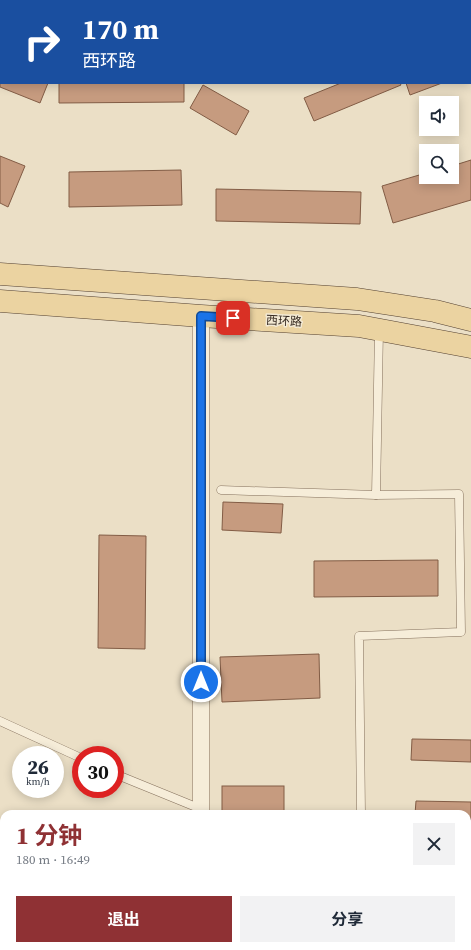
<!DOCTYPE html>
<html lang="zh">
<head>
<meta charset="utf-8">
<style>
  body { margin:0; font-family:"Source Serif 4","Noto Sans SC",serif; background:#f2f2f3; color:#1f2937; height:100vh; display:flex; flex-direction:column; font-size:15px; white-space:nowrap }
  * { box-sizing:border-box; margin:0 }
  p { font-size:13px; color:#747a83 }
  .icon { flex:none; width:22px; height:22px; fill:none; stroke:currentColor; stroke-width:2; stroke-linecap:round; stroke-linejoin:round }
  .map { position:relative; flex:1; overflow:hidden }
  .side { position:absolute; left:0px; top:810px; width:471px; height:140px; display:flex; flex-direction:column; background:#fff; border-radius:12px 12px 0 0; box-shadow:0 2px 10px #0003 }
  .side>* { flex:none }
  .hud { position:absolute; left:0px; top:0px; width:471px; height:84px; box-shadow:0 2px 10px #0003; background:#1a4fa0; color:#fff; overflow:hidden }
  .controls { position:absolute; left:419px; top:96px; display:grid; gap:8px }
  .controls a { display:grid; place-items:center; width:40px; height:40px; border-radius:0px; background:#fff; box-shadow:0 2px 10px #0003; font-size:20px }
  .speed { position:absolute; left:12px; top:746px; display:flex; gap:8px; font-size:20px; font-weight:700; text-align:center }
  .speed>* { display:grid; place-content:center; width:52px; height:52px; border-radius:50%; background:#fff; box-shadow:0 2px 10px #0003; line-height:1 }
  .speed small { font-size:10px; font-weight:400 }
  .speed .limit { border:6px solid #d22; background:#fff; color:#111 }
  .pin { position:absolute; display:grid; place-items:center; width:34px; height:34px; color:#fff; margin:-17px; border-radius:8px; box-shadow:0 2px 6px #0006 }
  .me { position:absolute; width:44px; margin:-22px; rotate:0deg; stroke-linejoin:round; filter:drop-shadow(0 0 3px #0008) }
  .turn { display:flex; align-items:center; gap:14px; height:84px; padding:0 16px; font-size:18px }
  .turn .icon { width:52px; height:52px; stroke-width:2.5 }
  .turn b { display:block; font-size:28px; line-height:34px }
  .round { display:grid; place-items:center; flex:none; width:42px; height:42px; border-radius:0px; background:#f2f2f3 }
  .summary { display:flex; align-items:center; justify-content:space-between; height:68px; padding:0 16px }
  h1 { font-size:24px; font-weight:700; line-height:30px; color:#8f3134 }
  .action { display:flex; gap:8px; margin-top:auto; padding:8px 16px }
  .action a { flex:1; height:46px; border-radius:0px; background:#8f3134; color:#fff; font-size:16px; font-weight:700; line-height:46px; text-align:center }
  .action a+a { background:#f2f2f3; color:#1f2937 }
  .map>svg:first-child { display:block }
  .building { fill:#c69b7f; stroke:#825c45 }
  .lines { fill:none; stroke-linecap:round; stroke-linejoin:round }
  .service-casing { stroke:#85715d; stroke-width:9 }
  .minor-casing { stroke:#85715d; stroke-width:17 }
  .primary-casing { stroke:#534031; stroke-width:23 }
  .service { stroke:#f6edd9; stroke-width:8 }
  .minor { stroke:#f6edd9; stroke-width:16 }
  .primary { stroke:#ebd3a1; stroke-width:22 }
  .route-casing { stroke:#114b97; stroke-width:10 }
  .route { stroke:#1a73e8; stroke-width:7 }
  .labels { text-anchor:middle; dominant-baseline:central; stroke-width:3; stroke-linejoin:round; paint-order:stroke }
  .street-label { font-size:12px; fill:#362a20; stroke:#f3ead5 }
</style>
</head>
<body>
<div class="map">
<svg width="471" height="950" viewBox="0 0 471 950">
  <rect width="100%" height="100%" fill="#ebdfc6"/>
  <!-- building -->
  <g class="building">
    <polygon points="199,0 226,0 228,1 198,1"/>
    <rect x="335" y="0" width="57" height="1"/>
    <polygon points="470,41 471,41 470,73"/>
    <polygon points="0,51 1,83 48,83 40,103 0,87"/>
    <polygon points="59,83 184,83 184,102 59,103"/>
    <polygon points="341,83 400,83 401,85 314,121 304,98"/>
    <polygon points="406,83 442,83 410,95"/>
    <polygon points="203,85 249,111 236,135 190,108"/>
    <polygon points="0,156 25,166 8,207 0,203"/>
    <polygon points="471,160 471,200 393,223 382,186 426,173 426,177 452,177 452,166"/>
    <polygon points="181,170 182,205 69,207 69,172"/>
    <polygon points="216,189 361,192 360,224 216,221"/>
    <polygon points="223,502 283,504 281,533 222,530"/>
    <polygon points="99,535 146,536 145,649 98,648"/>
    <polygon points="438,560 438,596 314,597 314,561"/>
    <polygon points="319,654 320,698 222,702 220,657"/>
    <polygon points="412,739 471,740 471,762 411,760"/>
    <rect x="222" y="786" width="62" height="28"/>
    <polygon points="416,801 471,802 471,820 467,820 467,814 415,814"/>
    <polygon points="467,854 471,855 471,872 467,872"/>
  </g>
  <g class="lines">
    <defs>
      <g id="service">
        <polyline points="221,490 376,495 379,330"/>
        <polyline points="0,721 81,758"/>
        <polyline points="115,774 201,809"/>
        <polyline points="361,814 359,636 461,632 459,494 376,495"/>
      </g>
      <g id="minor">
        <polyline points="201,316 201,814"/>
        <polyline points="0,907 4,907"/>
        <polyline points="201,946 201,950"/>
        <polyline points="281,946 286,950"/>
      </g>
      <g id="primary">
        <polyline points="0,274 357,299 435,311 471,320"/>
        <polyline points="0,301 201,316 359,326 471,347"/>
      </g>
    </defs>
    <!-- service casing -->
    <use href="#service" class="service-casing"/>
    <!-- minor casing -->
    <use href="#minor" class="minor-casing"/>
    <!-- primary casing -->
    <use href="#primary" class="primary-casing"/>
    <!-- service -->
    <use href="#service" class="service"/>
    <!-- minor -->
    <use href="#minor" class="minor"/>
    <!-- primary -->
    <use href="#primary" class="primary"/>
  </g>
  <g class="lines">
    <defs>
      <polyline id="route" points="201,682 201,316 233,318"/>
    </defs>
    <!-- route casing -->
    <use href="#route" class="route-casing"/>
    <!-- route -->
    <use href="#route" class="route"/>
  </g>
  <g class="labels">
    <!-- street labels -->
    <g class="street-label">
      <text transform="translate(284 321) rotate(3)">西环路</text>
    </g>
  </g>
</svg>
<div class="controls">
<a><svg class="icon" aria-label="sound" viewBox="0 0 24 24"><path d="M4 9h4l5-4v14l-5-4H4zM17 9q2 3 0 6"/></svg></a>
<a><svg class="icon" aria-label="search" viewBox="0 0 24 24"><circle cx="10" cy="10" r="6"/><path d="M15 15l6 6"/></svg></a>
</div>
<div class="speed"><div>26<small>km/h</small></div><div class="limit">30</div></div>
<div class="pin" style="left:233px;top:318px;background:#d93025"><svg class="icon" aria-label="arrive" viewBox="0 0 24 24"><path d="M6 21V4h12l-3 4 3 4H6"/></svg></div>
<svg class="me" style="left:201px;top:682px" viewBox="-20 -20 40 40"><circle r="17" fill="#1a73e8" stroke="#fff" stroke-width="3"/><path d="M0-11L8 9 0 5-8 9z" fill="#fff"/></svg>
<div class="hud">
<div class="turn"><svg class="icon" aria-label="right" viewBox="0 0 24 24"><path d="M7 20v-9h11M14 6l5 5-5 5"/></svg><div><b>170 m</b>西环路</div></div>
</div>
<section class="side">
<div class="summary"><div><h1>1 分钟</h1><p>180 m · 16:49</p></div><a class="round"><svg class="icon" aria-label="close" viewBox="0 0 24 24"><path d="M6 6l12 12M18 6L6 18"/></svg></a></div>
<div class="action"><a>退出</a><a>分享</a></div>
</section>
</div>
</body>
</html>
